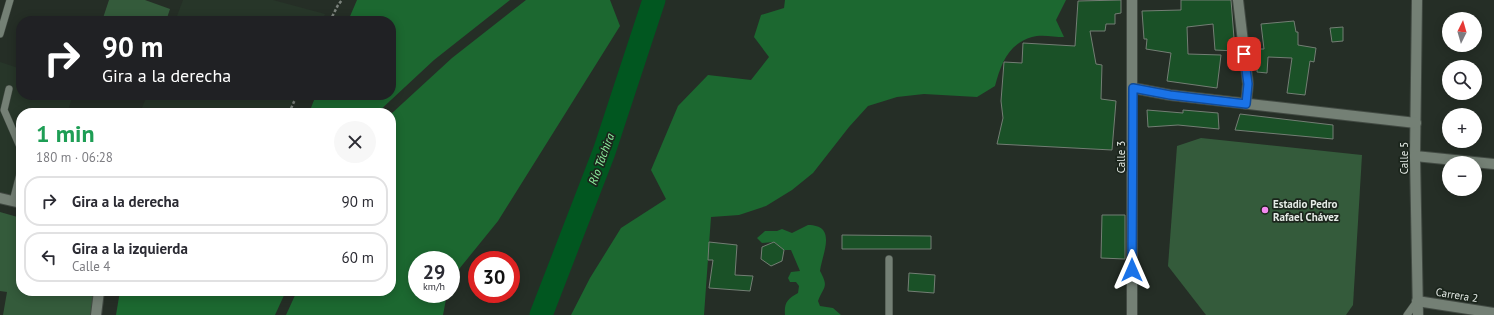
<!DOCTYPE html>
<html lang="es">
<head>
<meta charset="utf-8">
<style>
  body { margin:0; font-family:"PT Sans",sans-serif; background:#f7f7f7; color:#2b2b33; height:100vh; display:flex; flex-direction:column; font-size:15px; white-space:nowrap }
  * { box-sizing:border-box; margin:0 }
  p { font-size:13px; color:#7c7c81 }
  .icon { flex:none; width:22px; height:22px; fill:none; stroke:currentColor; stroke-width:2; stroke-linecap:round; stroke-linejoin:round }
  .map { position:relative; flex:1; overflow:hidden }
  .side { position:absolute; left:16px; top:108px; width:380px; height:188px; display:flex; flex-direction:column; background:#fff; border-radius:16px; box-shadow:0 2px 10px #0003 }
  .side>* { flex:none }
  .guide { position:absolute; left:16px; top:16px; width:380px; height:84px; border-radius:16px; box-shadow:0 2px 10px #0003; background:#202124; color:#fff; overflow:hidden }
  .needle { width:26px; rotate:5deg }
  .tools { position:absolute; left:1442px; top:12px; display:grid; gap:8px }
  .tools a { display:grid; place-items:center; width:40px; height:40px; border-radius:50%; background:#fff; box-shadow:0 2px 10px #0003; font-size:20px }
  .speed { position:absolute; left:408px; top:251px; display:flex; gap:8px; font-size:20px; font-weight:700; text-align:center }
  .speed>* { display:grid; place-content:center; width:52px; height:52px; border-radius:50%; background:#fff; box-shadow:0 2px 10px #0003; line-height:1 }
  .speed small { font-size:10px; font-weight:400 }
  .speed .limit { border:6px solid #d22; background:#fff; color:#111 }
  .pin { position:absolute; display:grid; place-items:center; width:34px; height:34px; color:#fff; margin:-17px; border-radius:8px; box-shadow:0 2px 6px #0006 }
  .me { position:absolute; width:44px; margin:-22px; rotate:0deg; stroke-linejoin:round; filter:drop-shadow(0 0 3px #0008) }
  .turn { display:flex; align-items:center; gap:14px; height:84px; padding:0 20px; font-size:18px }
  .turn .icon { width:52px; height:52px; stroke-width:2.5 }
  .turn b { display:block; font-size:28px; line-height:34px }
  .round { display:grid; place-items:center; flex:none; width:42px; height:42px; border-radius:21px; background:#f7f7f7 }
  .summary { display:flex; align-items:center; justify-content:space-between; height:68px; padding:0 20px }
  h1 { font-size:24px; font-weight:700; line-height:30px; color:#1e9e55 }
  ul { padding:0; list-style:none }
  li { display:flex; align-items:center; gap:12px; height:50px; margin:0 8px 6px; padding:0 12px; border:2px solid #e1e1e2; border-radius:16px }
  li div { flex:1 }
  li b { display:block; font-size:15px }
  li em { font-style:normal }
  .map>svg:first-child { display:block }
  .built { fill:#273629 }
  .green { fill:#345b3b }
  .forest { fill:#1c6830 }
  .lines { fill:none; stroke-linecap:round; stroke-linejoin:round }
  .river { stroke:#015720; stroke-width:23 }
  .building { fill:#1a5127; stroke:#737e74 }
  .service-casing { stroke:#424a43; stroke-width:8 }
  .minor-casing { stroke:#424a43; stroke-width:12 }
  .path { stroke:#7c837d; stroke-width:2.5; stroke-dasharray:3 2; stroke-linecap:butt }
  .service { stroke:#748075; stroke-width:7 }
  .minor { stroke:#748075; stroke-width:10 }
  .route-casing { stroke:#114b97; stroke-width:10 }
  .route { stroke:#1a73e8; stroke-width:7 }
  .poi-dot { fill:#f489f0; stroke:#1b251c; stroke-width:1.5 }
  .labels { text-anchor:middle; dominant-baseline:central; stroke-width:3.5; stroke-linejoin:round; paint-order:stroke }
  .street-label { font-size:11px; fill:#e5ebe6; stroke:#1b251c }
  .poi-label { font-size:11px; font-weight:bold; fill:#e5ebe6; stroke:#1b251c; text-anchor:start }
  .water-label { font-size:12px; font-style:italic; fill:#8ff0a0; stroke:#1b251c }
</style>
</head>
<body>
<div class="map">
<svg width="1494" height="315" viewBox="0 0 1494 315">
  <rect width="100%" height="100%" fill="#252e26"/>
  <!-- built -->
  <g class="built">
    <polygon points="183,0 273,0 325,14 322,21 175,21"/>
    <polygon points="0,62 21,69 21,95 73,95 67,113 21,113 21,197 0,192"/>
    <polygon points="147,95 295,95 288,113 140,113"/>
  </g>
  <!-- green -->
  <g class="green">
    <polygon points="109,0 145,0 170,9 166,21 102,21"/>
    <polygon points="1201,138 1362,155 1353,305 1346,315 1206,315 1168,266 1177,146"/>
    <polygon points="0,212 21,218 21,291 94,291 91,315 3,315 7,292 0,291"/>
  </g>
  <!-- forest -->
  <g class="forest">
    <polygon points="357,0 510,0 434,60 377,113 309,113 316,95 391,95 391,21 348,21"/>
    <polygon points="526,0 610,0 620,26 498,221 451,279 451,260 417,260 417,294 447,294 443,315 286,315 297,291 391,291 391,114 452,58"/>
    <path d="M785 0H1066L1056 20 1064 37C1054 37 1041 34 1032 37 1008 44 1001 64 995 86L977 97 924 94 897 97 868 106 849 127 813 173 792 190 766 206 739 215 711 217 704 315H571L590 278 621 228 666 199 651 170 678 106 708 75 751 80 769 57 754 37 761 15 784 8Z"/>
    <path d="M808 225C838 225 822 254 820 271 829 288 824 285 818 301L820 306 833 308 841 315H785C784 303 787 299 798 293L799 286 796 282H790L788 278 791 272 800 271 791 250H784L774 242 762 243 757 238 765 231H777L782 229 792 233Z"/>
    <polygon points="120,291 286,291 275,315 116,315"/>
  </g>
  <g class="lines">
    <!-- river -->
    <polyline class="river" points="541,315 604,152 654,0"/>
  </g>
  <!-- building -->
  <g class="building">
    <polygon points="1121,0 1121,13 1115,14 1115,24 1106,24 1105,31 1090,31 1096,64 1102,65 1101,99 1116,101 1112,150 997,144 1003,118 1001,101 1004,62 1022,63 1023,43 1075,46 1078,1"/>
    <polygon points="1181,0 1231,0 1235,51 1215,50 1213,24 1187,27 1188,54 1221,55 1217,88 1167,81 1171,53 1146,49 1147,39 1144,39 1142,11 1181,10"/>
    <polygon points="1294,21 1296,32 1298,32 1298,45 1316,48 1314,62 1310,61 1305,95 1287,93 1292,58 1268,57 1267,73 1257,72 1258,49 1264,49 1261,24"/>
    <polygon points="1343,27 1343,41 1332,42 1330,28"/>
    <polygon points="1147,110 1183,113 1183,110 1218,113 1219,129 1178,125 1148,127"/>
    <polygon points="1240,114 1333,125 1333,139 1235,130"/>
    <polygon points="1102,215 1125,215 1125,259 1101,258"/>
    <polygon points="842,235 931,236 931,249 842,249"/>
    <polygon points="709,242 737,245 735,275 753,276 750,291 709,288 713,260 708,260"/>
    <polygon points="774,242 784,250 782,261 771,266 761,259 762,247"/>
    <polygon points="909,273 935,275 934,293 908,291"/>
  </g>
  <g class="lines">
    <defs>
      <g id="service">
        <polyline points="0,34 10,0"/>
        <polyline points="9,89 4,110 21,149"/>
        <polyline points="13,201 21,170"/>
        <polyline points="889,259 889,315"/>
        <polyline points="1407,315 1417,301"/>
      </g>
      <g id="minor">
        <polyline points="1132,0 1132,315"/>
        <polyline points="1238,0 1248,84 1246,104"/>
        <polyline points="1417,0 1415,156 1418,315"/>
        <polyline points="1133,88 1170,95 1416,123"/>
        <polyline points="1415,156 1494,164"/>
        <polyline points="0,198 21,203"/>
        <polyline points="1417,301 1494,313"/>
        <polyline points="96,315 99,291"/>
      </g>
    </defs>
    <!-- service casing -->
    <use href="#service" class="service-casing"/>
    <!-- minor casing -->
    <use href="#minor" class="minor-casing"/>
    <!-- path -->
    <g class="path">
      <polyline points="330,21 338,5 342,0"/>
      <polyline points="289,113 297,95"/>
    </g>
    <!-- service -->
    <use href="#service" class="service"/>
    <!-- minor -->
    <use href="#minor" class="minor"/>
  </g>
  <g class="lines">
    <defs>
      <polyline id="route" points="1132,270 1133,88 1170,95 1246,104 1248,84 1244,54"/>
    </defs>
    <!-- route casing -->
    <use href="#route" class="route-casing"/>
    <!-- route -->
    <use href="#route" class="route"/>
  </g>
  <!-- markers -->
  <circle class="poi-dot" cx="1265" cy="210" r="4"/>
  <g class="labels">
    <!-- street labels -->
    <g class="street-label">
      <text transform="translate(1121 157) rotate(-90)">Calle 3</text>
      <text transform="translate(1404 158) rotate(-90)">Calle 5</text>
      <text transform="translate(1457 295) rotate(9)">Carrera 2</text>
    </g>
    <!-- poi labels -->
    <g class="poi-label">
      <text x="1273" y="204">Estadio Pedro<tspan x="1273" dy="13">Rafael Chávez</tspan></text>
    </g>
    <!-- water labels -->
    <g class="water-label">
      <text transform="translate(601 159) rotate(-70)">Río Táchira</text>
    </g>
  </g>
</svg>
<div class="tools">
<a><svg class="needle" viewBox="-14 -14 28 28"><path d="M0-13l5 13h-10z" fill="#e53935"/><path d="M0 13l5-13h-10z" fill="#7c7c81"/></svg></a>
<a><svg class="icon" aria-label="search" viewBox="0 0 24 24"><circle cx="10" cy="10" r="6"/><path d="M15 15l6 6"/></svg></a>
<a>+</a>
<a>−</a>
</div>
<div class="speed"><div>29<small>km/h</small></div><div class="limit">30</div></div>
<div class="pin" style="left:1244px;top:54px;background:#d93025"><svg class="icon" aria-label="arrive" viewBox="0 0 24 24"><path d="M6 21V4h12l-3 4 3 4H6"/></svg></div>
<svg class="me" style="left:1132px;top:270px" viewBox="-20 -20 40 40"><path d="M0-17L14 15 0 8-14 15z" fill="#1a73e8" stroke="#fff" stroke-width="4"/></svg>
<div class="guide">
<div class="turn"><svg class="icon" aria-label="right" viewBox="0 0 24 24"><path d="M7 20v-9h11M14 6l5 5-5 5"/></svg><div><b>90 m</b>Gira a la derecha</div></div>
</div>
<section class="side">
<div class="summary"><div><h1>1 min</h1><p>180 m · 06:28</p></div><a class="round"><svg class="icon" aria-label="close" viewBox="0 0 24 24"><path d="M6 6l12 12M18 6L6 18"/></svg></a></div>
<ul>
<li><svg class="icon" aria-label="right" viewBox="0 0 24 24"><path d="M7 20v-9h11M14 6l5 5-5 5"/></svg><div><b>Gira a la derecha</b></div><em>90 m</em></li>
<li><svg class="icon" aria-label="left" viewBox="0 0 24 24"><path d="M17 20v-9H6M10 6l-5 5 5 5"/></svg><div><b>Gira a la izquierda</b><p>Calle 4</p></div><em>60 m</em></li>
</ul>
</section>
</div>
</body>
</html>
